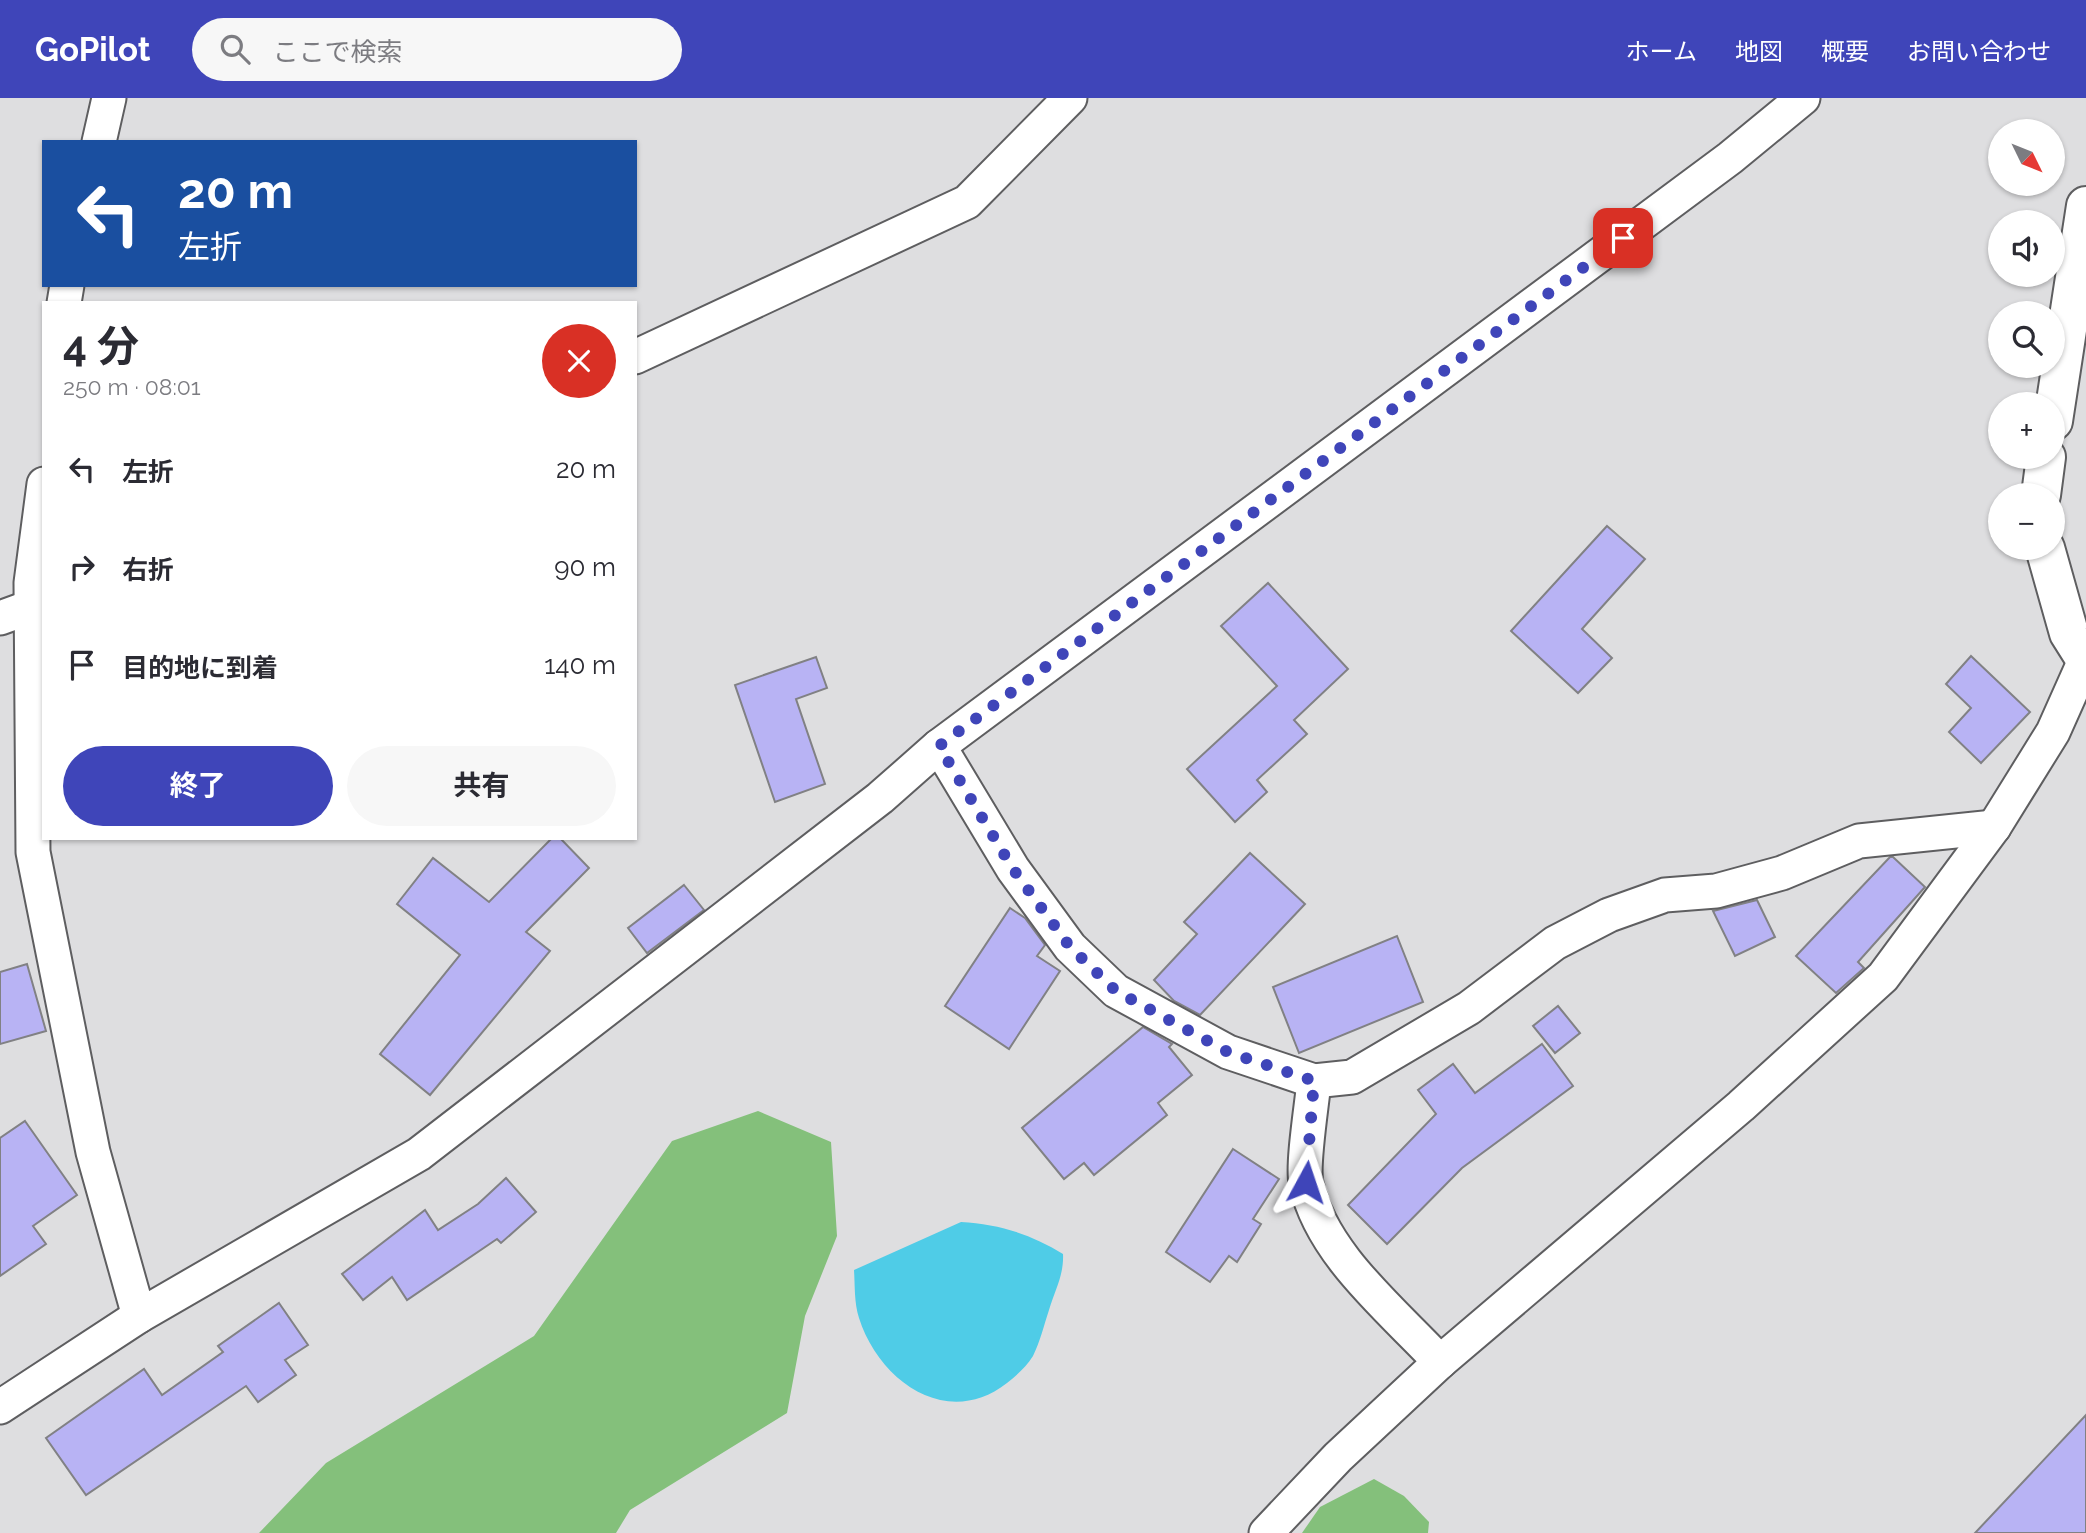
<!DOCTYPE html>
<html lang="ja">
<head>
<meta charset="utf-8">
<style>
  body { margin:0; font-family:Raleway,"Noto Sans JP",sans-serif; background:#f7f7f7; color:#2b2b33; height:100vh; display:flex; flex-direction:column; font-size:26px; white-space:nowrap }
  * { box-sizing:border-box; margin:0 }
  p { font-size:23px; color:#7c7c81 }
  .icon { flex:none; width:38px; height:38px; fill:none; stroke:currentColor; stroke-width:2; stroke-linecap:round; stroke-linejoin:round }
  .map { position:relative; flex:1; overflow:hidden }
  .side { position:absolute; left:42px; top:203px; width:595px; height:539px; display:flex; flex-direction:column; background:#fff; border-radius:0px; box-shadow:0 2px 5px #0004 }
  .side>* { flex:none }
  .hud { position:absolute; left:42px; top:42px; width:595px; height:147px; border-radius:0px; box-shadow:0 2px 5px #0004; background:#1a4fa0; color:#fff; overflow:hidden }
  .needle { width:46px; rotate:133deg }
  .controls { position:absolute; left:1988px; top:21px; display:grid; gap:14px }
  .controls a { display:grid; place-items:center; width:77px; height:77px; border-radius:50%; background:#fff; box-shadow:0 2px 5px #0004; font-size:35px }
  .pin { position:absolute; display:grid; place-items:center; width:60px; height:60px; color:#fff; margin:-30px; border-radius:14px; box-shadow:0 4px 10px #0006 }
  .me { position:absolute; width:77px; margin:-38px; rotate:5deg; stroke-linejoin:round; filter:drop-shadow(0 0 5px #0008) }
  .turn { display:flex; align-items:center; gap:24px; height:147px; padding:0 21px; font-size:32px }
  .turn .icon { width:91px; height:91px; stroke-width:2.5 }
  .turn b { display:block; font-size:49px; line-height:60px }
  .round { display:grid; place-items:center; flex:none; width:74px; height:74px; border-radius:37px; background:#f7f7f7 }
  .summary { display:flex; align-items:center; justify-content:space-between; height:119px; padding:0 21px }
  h1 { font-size:42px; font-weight:700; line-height:52px }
  .action { display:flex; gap:14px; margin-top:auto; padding:14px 21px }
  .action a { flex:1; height:80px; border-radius:42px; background:#3f45b9; color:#fff; font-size:28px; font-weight:700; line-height:80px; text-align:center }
  .action a+a { background:#f7f7f7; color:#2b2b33 }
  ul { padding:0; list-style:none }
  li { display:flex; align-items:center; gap:21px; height:98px; padding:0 21px }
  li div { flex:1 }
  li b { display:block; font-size:26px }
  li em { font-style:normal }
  header { display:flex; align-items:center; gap:42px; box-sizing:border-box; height:98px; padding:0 35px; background:#3f45b9; color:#fff }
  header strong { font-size:33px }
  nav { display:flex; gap:38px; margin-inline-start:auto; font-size:24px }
  .search { width:490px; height:63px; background:#f7f7f7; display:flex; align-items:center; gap:18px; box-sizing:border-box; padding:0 24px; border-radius:38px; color:#7c7c81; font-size:26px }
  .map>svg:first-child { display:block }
  .forest { fill:#84c07b }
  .water { fill:#4fcce7 }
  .building { fill:#b8b3f4; stroke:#818184; stroke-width:2 }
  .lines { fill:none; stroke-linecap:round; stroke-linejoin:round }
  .minor-casing { stroke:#5e5e60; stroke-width:37 }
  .tertiary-casing { stroke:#5e5e60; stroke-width:42 }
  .minor { stroke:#fff; stroke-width:33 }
  .tertiary { stroke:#fff; stroke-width:38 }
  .route { stroke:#3f45b9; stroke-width:12; stroke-dasharray:0 21.6 }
</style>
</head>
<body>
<header>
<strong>GoPilot</strong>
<div class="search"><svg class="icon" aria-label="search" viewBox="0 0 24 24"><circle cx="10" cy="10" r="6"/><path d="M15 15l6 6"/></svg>ここで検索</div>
<nav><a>ホーム</a><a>地図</a><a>概要</a><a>お問い合わせ</a></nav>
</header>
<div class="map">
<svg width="2086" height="1435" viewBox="0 0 2086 1435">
  <rect width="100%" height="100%" fill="#dedee0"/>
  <!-- forest -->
  <g class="forest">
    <polygon points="758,1013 831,1044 837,1138 805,1218 787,1315 630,1412 616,1435 259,1435 326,1365 534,1238 672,1043"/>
    <polygon points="1374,1381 1404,1398 1429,1424 1428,1435 1302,1435 1320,1409"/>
  </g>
  <!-- water -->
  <path class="water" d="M961 1124C998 1126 1031 1136 1063 1156 1064 1177 1055 1192 1049 1212 1044 1227 1040 1244 1033 1258 1026 1269 1017 1277 1007 1285 947 1332 879 1283 859 1220 854 1205 855 1187 854 1172Z"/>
  <!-- building -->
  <g class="building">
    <polygon points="1607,428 1645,461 1582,531 1612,560 1578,595 1511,533"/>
    <polygon points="1268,485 1348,571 1294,622 1307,636 1257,682 1267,694 1235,724 1187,671 1277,588 1221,528"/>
    <polygon points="1971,558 2030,614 1981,665 1949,634 1971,610 1946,586"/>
    <polygon points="816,559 827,590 796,601 825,686 775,704 735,587"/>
    <polygon points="552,740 560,740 589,770 526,834 550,853 430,997 380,956 460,857 397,806 433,760 489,804"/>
    <polygon points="1250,755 1305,806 1200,917 1174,903 1154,882 1197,836 1184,824"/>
    <polygon points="1890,759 1893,759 1925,789 1858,864 1864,870 1836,895 1796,858"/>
    <polygon points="684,787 704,812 647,855 628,830"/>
    <polygon points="1757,802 1775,839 1735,858 1713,813"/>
    <polygon points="1010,810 1025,820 1045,847 1037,858 1060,873 1009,951 945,908"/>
    <polygon points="1397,838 1423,904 1299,955 1273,889"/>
    <polygon points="27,866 46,933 0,946 0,874"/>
    <polygon points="1558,908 1580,935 1555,955 1533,928"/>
    <polygon points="1143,929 1172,946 1169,949 1192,977 1158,1005 1167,1017 1094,1077 1084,1065 1064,1081 1022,1030"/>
    <polygon points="1542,946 1573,988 1462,1070 1387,1146 1348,1107 1436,1016 1418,992 1453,966 1475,995"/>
    <polygon points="25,1023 77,1097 33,1128 46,1146 0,1178 0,1040"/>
    <polygon points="1233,1051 1279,1081 1253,1121 1261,1126 1237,1164 1229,1158 1210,1184 1166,1154"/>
    <polygon points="506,1080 536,1114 501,1145 497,1141 407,1202 392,1179 363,1202 342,1176 425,1112 438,1132 478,1106"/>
    <polygon points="279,1205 308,1247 285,1262 296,1277 258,1304 246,1288 86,1397 46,1340 144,1271 162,1297 223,1254 218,1248"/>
    <polygon points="2086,1317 2086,1435 1975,1435"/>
  </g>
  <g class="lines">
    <defs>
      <g id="minor">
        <polyline points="99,44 109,0"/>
        <polyline points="64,205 67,187"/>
        <polyline points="635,259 967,104 1070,0"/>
        <polyline points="44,386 31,485 33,754 93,1054 139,1218"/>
        <polyline points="0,520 44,504"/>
        <polyline points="939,648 1013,771 1070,849 1116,893 1228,954 1314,983 1352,979 1469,910 1555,845 1609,817 1665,797 1716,793 1782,775 1859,743 1994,729"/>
        <path d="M1314 983C1312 1006 1302 1066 1306 1085 1321 1156 1393 1213 1440 1264"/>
        <polyline points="0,1309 139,1218 419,1056 880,700 939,648 1730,60 1803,0"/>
        <polyline points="1266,1435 1338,1359 1440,1264 1741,1008 1883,879 1994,729 2053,634 2086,560"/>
      </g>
      <g id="tertiary">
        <polyline points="2053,323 2086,108"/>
        <polyline points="2041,397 2046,359"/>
        <polyline points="2045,450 2069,535 2086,562"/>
      </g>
    </defs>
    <!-- minor casing -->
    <use href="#minor" class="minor-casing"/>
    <!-- tertiary casing -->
    <use href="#tertiary" class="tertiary-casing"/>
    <!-- minor -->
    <use href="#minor" class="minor"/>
    <!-- tertiary -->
    <use href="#tertiary" class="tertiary"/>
  </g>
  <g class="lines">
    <!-- route -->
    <polyline class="route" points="1306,1084 1314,983 1228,954 1116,893 1070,849 1013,771 939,648 1623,140"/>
  </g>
</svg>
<div class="controls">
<a><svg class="needle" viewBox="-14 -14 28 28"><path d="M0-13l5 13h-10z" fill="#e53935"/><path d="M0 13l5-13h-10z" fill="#7c7c81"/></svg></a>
<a><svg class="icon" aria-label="sound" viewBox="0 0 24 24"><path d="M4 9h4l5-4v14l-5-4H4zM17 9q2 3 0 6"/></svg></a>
<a><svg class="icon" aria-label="search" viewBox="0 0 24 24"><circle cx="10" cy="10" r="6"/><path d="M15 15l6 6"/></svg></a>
<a>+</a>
<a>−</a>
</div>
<div class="pin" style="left:1623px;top:140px;background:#d93025"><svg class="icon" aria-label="arrive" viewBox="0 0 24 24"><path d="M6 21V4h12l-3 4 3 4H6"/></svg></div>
<svg class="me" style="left:1306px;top:1084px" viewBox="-20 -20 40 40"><path d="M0-17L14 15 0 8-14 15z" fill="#3f45b9" stroke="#fff" stroke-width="4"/></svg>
<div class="hud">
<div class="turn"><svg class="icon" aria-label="left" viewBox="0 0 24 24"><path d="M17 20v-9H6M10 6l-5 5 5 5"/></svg><div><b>20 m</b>左折</div></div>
</div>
<section class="side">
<div class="summary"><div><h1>4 分</h1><p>250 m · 08:01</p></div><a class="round" style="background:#d93025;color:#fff"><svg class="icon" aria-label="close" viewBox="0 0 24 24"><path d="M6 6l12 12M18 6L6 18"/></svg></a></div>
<ul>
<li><svg class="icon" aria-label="left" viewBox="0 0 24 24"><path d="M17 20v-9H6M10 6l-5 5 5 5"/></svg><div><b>左折</b></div><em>20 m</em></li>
<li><svg class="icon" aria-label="right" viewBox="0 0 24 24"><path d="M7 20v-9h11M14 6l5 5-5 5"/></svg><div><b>右折</b></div><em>90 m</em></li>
<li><svg class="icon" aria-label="arrive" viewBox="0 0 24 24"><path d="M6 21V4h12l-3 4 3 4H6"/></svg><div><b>目的地に到着</b></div><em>140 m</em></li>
</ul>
<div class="action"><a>終了</a><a>共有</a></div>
</section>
</div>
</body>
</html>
